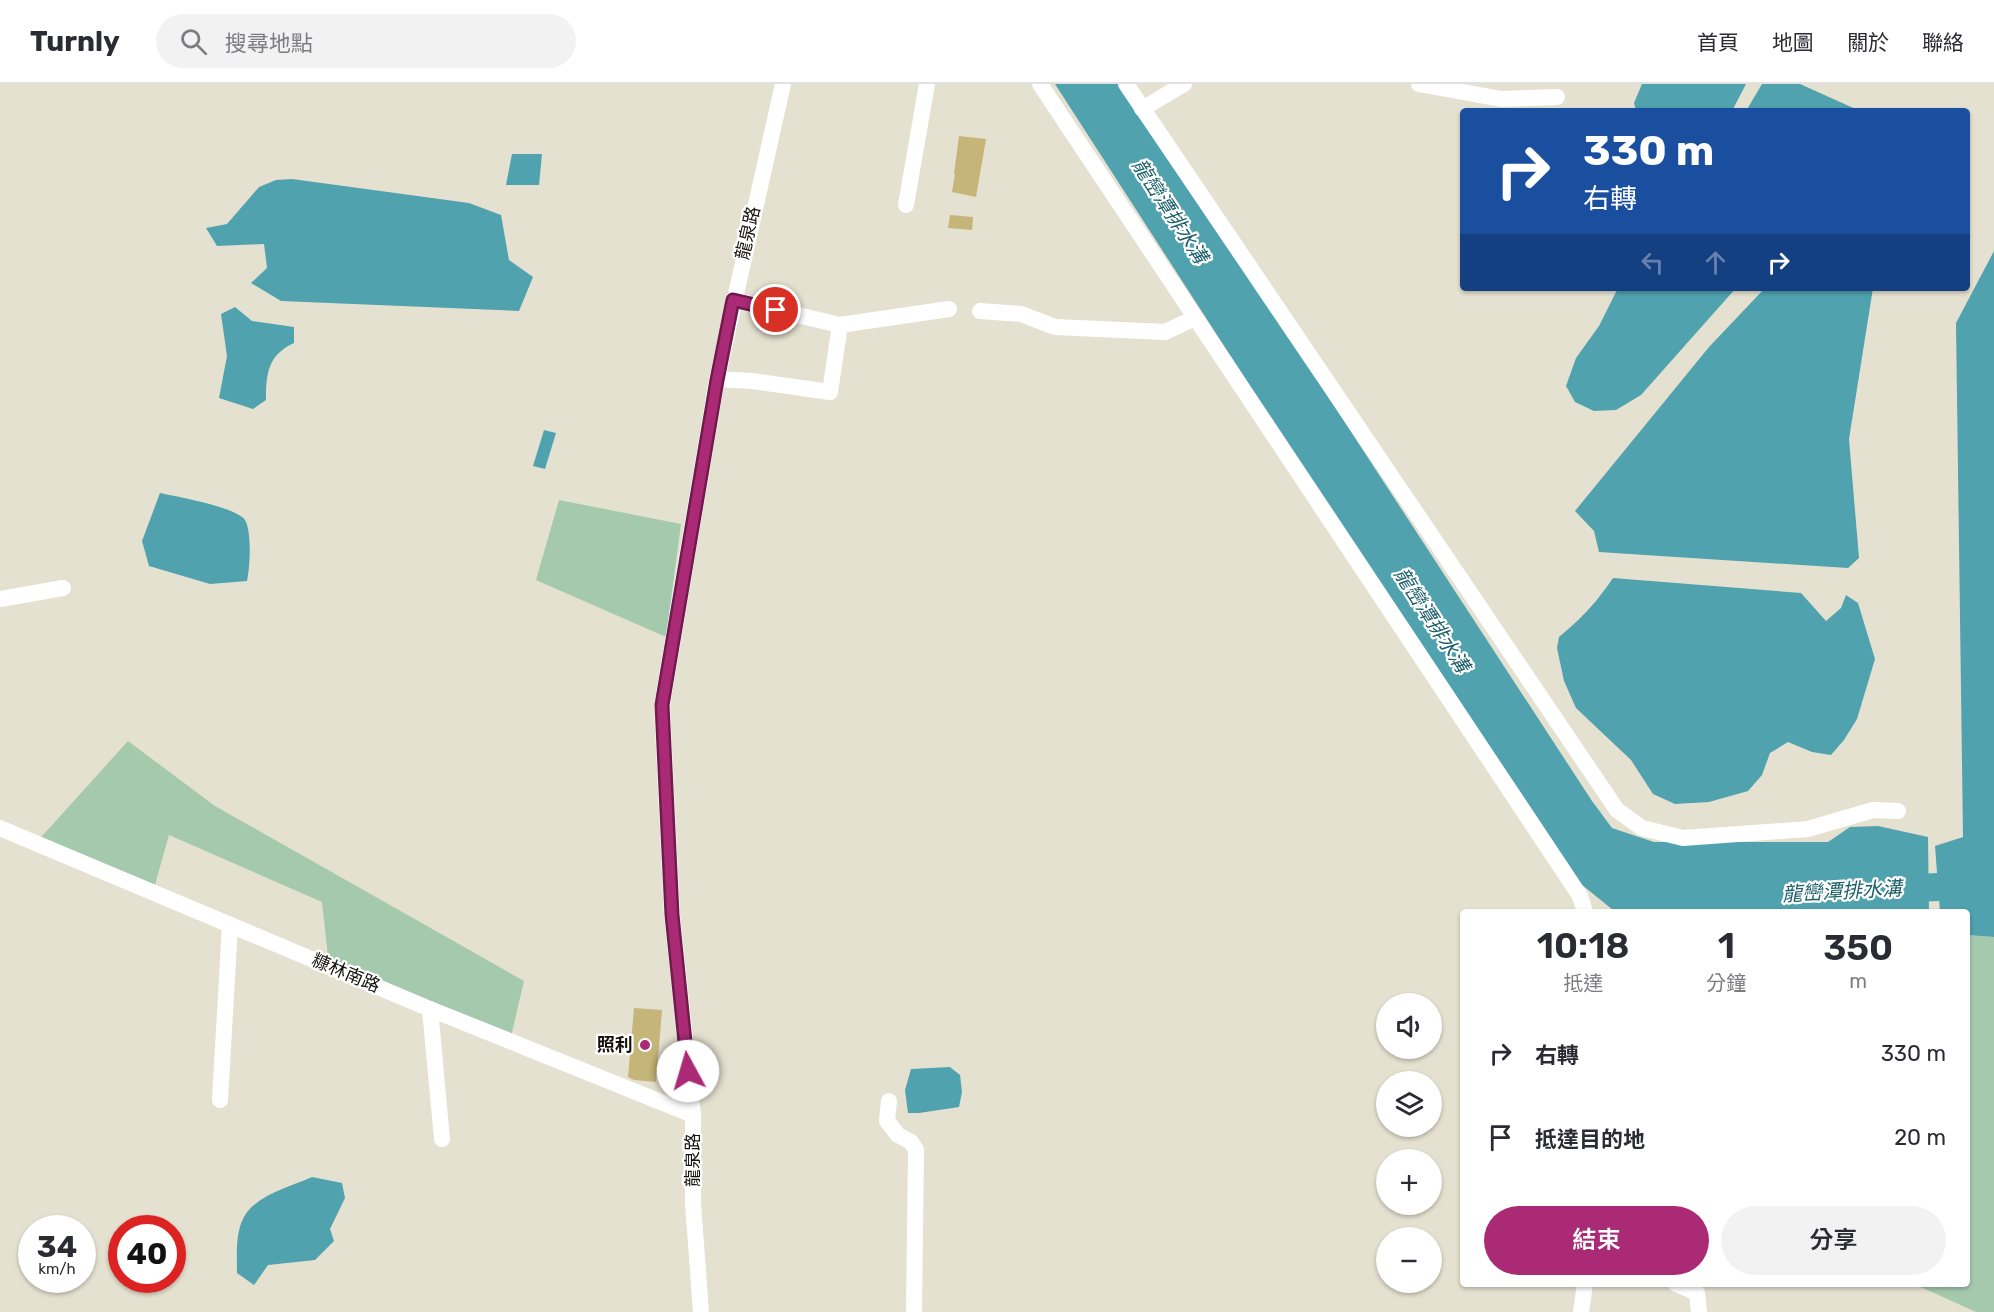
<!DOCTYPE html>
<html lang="zh-TW">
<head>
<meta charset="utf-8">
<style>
  body { margin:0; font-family:Rubik,"Noto Sans TC",sans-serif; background:#f2f2f3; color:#2b2b33; height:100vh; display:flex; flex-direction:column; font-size:22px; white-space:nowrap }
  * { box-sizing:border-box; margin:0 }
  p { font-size:20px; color:#7c7c81 }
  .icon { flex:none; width:33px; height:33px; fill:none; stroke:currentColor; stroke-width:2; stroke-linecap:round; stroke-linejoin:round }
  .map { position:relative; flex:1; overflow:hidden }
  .drawer { position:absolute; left:1460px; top:825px; width:510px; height:378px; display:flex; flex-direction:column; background:#fff; border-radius:6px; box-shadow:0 2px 4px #0004 }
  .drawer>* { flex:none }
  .hud { position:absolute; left:1460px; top:24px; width:510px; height:183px; border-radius:6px; box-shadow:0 2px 4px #0004; background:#1a4fa0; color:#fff; overflow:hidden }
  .tools { position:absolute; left:1376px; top:909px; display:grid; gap:12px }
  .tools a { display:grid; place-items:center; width:66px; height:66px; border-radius:50%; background:#fff; box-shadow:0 2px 4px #0004; font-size:30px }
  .speed { position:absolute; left:18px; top:1131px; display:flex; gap:12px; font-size:30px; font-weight:700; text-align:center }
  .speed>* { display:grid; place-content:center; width:78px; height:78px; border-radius:50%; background:#fff; box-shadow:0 2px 4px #0004; line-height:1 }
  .speed small { font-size:15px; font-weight:400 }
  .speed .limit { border:9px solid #d22; background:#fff; color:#111 }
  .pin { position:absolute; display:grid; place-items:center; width:51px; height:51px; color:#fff; margin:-26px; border:3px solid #fff; border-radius:50%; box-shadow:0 2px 6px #0007 }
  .me { position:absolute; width:66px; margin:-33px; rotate:354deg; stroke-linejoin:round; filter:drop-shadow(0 0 4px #0008) }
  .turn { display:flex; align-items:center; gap:21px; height:126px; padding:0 24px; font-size:27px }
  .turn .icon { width:78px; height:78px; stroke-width:2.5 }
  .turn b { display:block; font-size:42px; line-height:51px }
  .lanes { display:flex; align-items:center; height:57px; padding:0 24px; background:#0003; justify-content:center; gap:30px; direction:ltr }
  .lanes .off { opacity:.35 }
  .eta { display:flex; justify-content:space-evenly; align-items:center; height:102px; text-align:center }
  .eta b { font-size:36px; font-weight:600; line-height:42px }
  .primary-button { display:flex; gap:12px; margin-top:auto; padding:12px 24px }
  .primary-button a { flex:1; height:69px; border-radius:36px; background:#ab2a76; color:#fff; font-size:24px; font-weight:600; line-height:69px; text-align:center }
  .primary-button a+a { background:#f2f2f3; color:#2b2b33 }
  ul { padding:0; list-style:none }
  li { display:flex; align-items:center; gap:18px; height:84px; padding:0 24px }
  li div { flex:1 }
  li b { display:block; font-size:22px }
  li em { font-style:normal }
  header { display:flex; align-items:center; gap:36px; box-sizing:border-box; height:84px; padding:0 30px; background:#fff; border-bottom:2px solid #e1e1e2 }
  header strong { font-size:28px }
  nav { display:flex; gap:33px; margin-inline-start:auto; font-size:21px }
  .search { width:420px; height:54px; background:#f2f2f3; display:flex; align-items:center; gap:15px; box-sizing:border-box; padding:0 21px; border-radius:33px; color:#7c7c81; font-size:22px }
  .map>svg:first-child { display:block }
  .green { fill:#a5c9ad }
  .water { fill:#50a2af }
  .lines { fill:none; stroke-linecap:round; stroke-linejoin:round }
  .river { stroke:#50a2af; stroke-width:28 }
  .building { fill:#c5b578 }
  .minor { stroke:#fff; stroke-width:16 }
  .route-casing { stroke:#6f1b4d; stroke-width:15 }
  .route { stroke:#ab2a76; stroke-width:10 }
  .poi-dot { fill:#ab2a76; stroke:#fff; stroke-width:2 }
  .labels { text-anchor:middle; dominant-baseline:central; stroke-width:4.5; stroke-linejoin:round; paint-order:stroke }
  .street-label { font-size:18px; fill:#13120c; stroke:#fff }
  .poi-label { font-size:18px; font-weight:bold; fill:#13120c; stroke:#fff; text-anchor:end }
  .water-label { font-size:20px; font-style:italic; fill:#1e616b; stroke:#fff }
</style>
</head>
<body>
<header>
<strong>Turnly</strong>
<div class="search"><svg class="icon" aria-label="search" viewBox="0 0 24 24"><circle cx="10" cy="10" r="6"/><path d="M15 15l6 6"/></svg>搜尋地點</div>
<nav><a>首頁</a><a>地圖</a><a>關於</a><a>聯絡</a></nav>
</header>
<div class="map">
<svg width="1994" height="1228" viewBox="0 0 1994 1228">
  <rect width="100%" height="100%" fill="#e5e1d0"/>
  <!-- green -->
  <g class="green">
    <polygon points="559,416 681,440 666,553 536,496"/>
    <polygon points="128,657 215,722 524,897 510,957 329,882 322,818 169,751 153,808 34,761"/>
    <polygon points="1967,851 1994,853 1994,1228 1976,1228 1914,1200 1966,1200"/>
  </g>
  <!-- water -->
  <g class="water">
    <polygon points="1055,0 1124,0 1592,717 1612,744 1654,758 1828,758 1850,743 1878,742 1928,753 1929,828 1619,828 1613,826 1576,796 1532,739"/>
    <polygon points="1642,0 1746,0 1732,27 1636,27 1634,19"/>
    <polygon points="1762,0 1800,0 1860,27 1746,27"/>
    <polygon points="512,70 542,70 539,101 506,101"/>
    <polygon points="292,95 469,119 501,131 509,176 533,193 519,227 281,217 251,199 267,184 264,160 217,162 206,144 227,140 259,103 276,96"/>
    <polygon points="1994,167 1994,853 1967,851 1966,828 1940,828 1935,762 1963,753 1956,239"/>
    <polygon points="1618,204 1736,204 1641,311 1616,326 1594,327 1575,318 1566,302 1576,274 1599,242"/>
    <polygon points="1765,204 1873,204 1849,355 1859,474 1848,484 1599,468 1594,447 1575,427 1709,263"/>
    <path d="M235 223 252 237 294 243V259C268 271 266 289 266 316L253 325 219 314 227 272 221 230Z"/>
    <polygon points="544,346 556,349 545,385 533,382"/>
    <path d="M160 409C178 413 236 423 245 436 252 448 250 483 247 497L210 500 149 482 142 457Z"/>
    <path d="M1613 494 1801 509 1826 537 1841 524 1846 511 1858 519 1875 575 1857 635 1844 656 1831 671 1812 668 1788 658 1770 669 1762 691 1748 707 1709 718 1675 720 1653 710 1631 676 1576 624 1564 597 1557 564 1559 553C1582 534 1596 519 1613 494Z"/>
    <polygon points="950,983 960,991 962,1008 959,1023 919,1029 908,1029 905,1006 911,985"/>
    <path d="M312 1093 342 1099 345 1114 330 1145 334 1157 315 1176 268 1181 254 1201 237 1189C237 1172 235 1149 244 1133 256 1111 290 1103 312 1093Z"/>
  </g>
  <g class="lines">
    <!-- river -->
    <polyline class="river" points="1890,805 1939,803"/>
  </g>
  <!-- building -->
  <g class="building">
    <polygon points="959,52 986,55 976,113 952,108 955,90 954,90"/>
    <polygon points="950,131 973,133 972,146 948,144"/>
    <polygon points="634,924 662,926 656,998 634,996 628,993"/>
  </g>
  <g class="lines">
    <!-- minor -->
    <g class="minor">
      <polyline points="1040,0 1580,812 1585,828"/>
      <polyline points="1126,0 1617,726 1642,744 1683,754 1808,745 1873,726 1898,727"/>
      <polyline points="1419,0 1501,15 1557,13"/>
      <polyline points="1142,25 1184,0"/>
      <polyline points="906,121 927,0"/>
      <polyline points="733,216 840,241 949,225"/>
      <polyline points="980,227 1021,230 1055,243 1165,248 1195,234"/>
      <polyline points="717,295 752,297 830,308 840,241"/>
      <polyline points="0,515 63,504"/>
      <polyline points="0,744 430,925 693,1031"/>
      <polyline points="430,925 442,1055"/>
      <polyline points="220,1016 230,841"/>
      <polyline points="889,1017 887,1037 898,1051 911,1058 916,1066 914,1228"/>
      <polyline points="1676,1200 1697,1209 1699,1228"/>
      <polyline points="701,1228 693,1119 693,1031 672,831 662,621 717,295 783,0"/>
      <polyline points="1581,1228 1585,1200"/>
    </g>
  </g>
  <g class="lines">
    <defs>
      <polyline id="route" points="688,987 672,831 662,621 717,296 733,216 776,226"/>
    </defs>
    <!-- route casing -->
    <use href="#route" class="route-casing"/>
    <!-- route -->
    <use href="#route" class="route"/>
  </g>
  <!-- markers -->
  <circle class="poi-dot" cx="645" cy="961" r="6"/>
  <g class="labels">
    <!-- street labels -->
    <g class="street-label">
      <text transform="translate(748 149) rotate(-77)">龍泉路</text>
      <text transform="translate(346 889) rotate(23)">糠林南路</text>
      <text transform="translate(693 1076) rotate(-90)">龍泉路</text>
    </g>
    <!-- poi labels -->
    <g class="poi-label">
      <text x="633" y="961">照利</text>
    </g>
    <!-- water labels -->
    <g class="water-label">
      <text transform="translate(1170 127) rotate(57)">龍巒潭排水溝</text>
      <text transform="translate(1432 536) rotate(57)">龍巒潭排水溝</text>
      <text transform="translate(1842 807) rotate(-3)">龍巒潭排水溝</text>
    </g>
  </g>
</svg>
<div class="tools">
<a><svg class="icon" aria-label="sound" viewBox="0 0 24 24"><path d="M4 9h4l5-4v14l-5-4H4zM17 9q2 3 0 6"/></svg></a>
<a><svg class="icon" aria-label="layers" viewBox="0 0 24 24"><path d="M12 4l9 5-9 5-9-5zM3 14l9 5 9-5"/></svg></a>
<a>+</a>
<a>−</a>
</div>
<div class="speed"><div>34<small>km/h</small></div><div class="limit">40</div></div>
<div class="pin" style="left:776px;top:226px;background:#d93025"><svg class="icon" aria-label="arrive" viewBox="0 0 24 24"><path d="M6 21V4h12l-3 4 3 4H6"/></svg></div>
<svg class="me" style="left:688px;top:987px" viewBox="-20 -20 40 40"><circle r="19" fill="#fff"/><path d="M0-13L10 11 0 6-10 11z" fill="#ab2a76"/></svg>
<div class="hud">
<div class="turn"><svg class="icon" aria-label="right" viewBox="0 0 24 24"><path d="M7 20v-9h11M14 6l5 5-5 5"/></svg><div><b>330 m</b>右轉</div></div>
<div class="lanes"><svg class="icon off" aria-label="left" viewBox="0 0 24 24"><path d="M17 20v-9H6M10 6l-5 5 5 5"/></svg><svg class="icon off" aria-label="ahead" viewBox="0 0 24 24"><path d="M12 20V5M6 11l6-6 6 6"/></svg><svg class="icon" aria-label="right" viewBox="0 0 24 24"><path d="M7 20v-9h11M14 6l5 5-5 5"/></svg></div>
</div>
<section class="drawer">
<div class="eta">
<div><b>10:18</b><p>抵達</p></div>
<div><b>1</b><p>分鐘</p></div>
<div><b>350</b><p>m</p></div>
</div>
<ul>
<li><svg class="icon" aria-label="right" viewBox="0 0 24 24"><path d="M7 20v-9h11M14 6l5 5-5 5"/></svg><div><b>右轉</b></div><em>330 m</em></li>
<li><svg class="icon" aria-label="arrive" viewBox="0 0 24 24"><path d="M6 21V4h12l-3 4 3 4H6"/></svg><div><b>抵達目的地</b></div><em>20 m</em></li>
</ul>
<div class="primary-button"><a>結束</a><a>分享</a></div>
</section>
</div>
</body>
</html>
